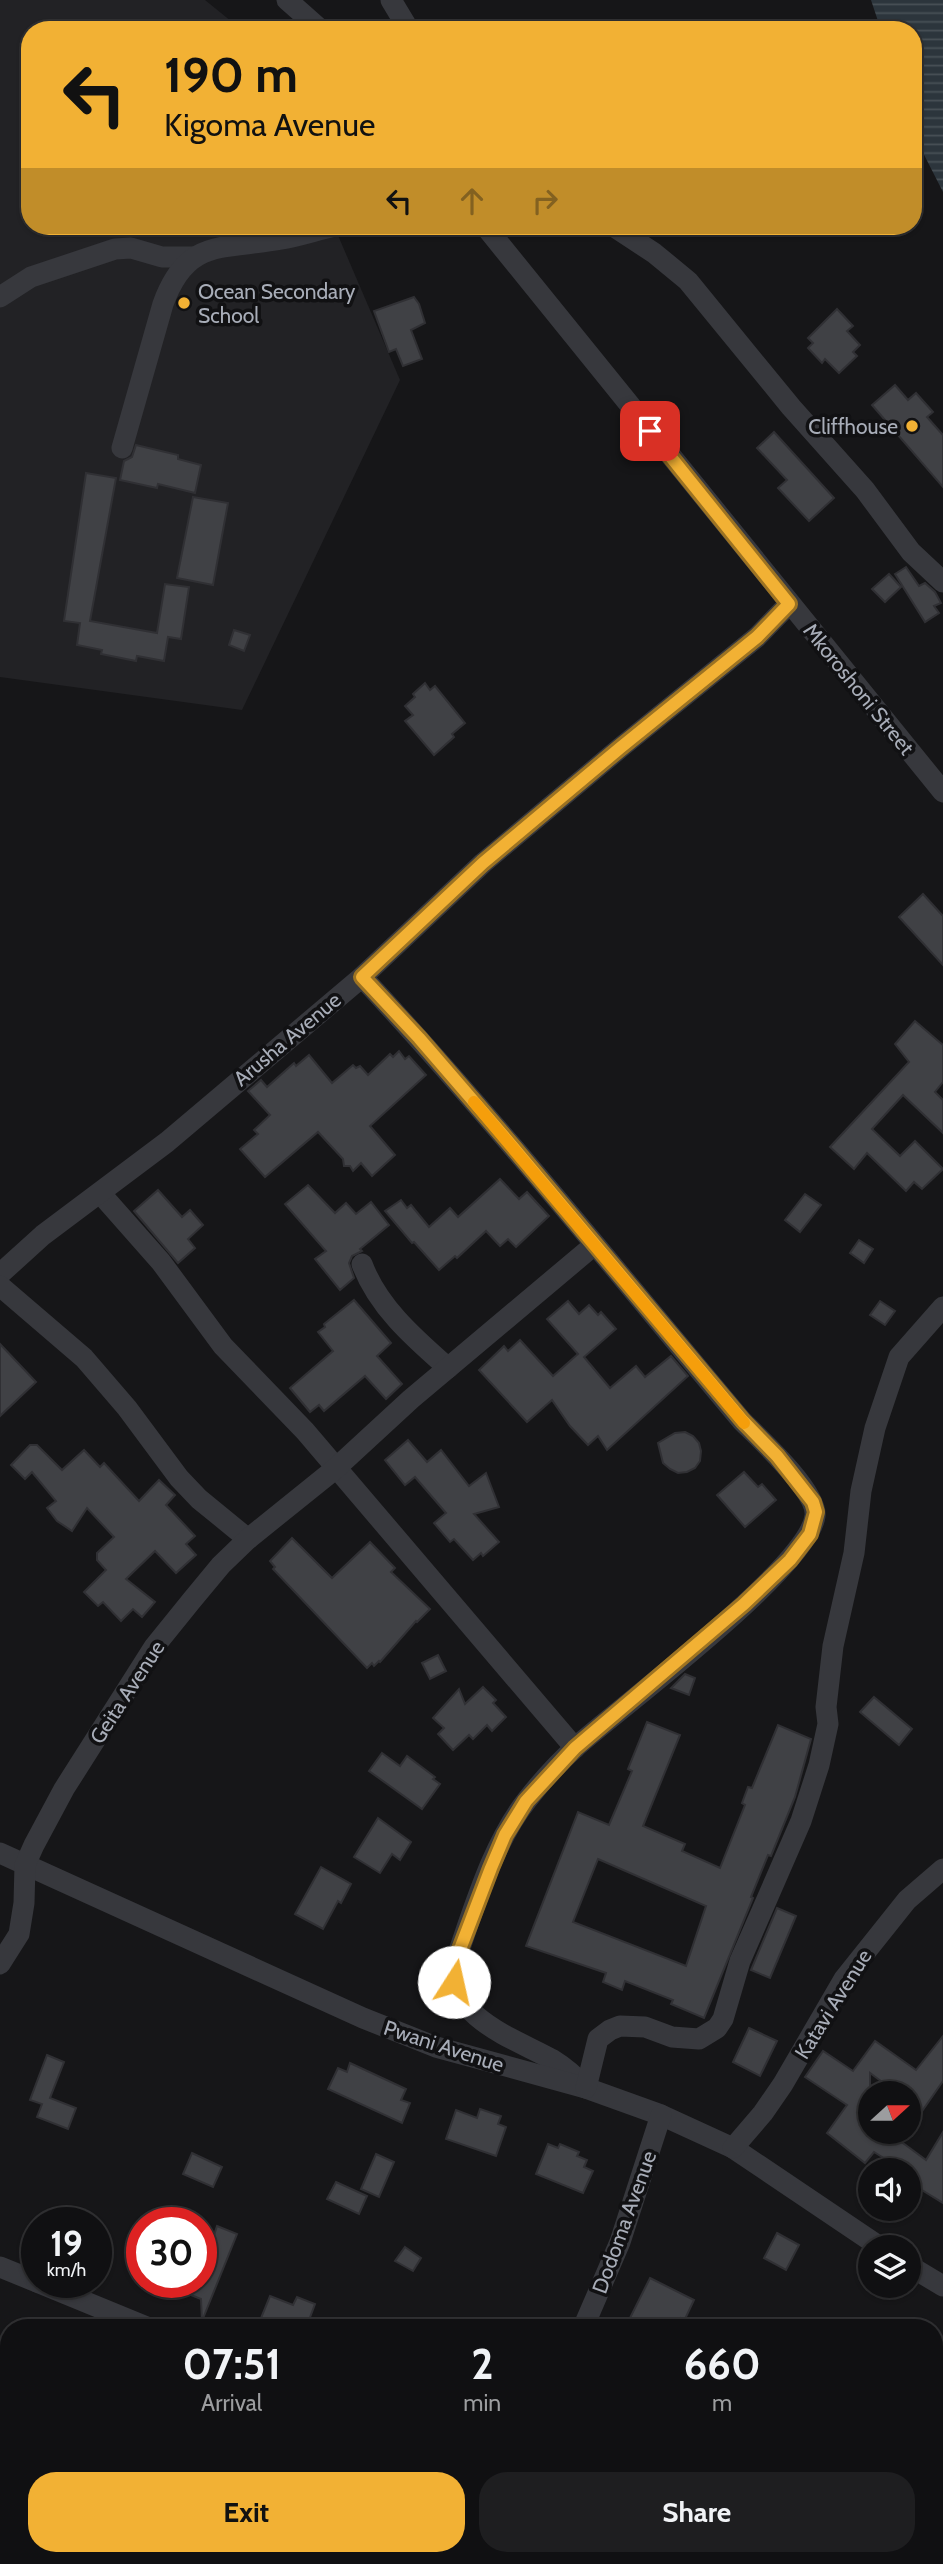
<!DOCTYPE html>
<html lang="en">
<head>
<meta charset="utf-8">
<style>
  body { margin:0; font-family:Cabin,sans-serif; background:#1e1e20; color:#f1f3f6; height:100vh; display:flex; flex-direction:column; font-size:26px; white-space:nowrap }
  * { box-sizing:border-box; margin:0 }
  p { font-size:23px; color:#9c9d9f }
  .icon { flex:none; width:38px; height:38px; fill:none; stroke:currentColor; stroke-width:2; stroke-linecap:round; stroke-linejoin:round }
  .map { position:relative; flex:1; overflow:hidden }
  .details { position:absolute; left:0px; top:2319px; width:943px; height:247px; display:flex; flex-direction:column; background:#101012; border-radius:28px 28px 0 0; box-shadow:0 2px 5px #0004,0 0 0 2px #303032 }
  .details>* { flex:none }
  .hud { position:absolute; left:21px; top:21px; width:901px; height:214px; border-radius:28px; box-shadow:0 2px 5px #0004,0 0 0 2px #303032; background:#f2b134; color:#111; overflow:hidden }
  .needle { width:46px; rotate:69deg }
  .buttons { position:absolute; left:858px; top:2081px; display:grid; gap:14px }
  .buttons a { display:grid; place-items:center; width:63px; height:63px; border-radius:50%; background:#101012; box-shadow:0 2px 5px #0004,0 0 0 2px #303032; font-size:35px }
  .speed { position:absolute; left:21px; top:2207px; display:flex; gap:14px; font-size:35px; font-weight:700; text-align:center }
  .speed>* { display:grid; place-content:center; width:91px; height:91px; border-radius:50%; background:#101012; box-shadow:0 2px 5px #0004,0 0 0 2px #303032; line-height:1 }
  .speed small { font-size:18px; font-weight:400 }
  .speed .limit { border:10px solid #d22; background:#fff; color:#111 }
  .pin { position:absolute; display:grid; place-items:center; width:60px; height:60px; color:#fff; margin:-30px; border-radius:14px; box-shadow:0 4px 10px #0006 }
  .me { position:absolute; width:77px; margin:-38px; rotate:10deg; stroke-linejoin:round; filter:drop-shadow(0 0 5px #0008) }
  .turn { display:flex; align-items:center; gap:24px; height:147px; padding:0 28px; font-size:32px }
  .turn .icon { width:91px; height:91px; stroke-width:2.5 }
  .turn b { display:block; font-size:49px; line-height:60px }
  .lanes { display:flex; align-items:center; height:66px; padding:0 28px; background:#0003; justify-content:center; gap:35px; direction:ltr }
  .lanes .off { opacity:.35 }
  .eta { display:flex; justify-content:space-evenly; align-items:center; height:119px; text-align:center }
  .eta b { font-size:42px; font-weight:800; line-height:49px }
  .cta { display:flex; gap:14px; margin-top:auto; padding:14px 28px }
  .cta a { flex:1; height:80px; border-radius:28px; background:#f2b134; color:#111; font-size:28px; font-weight:800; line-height:80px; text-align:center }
  .cta a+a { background:#1e1e20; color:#f1f3f6 }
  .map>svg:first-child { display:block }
  .built { fill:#222225 }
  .water { fill:url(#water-rules) }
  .building { fill:#404145; stroke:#303034; stroke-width:2; fill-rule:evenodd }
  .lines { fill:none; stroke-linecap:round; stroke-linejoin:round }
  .minor { stroke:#37383d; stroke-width:21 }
  .route-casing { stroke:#9d7322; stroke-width:18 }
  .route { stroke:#f2b134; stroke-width:12 }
  .slow { stroke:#f59e0b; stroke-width:12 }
  .poi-dot { fill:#f2b134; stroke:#111113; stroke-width:2.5 }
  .labels { text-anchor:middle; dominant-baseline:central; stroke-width:7; stroke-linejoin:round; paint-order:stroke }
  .poi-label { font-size:21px; fill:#a8adb8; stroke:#111113; text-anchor:start }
  .street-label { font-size:21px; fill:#a8adb8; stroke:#111113 }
</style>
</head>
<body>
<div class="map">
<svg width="943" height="2564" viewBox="0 0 943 2564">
  <defs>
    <pattern id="water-rules" width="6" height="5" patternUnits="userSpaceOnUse" patternTransform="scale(1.75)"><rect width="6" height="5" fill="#2c353c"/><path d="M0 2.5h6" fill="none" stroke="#485056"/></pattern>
  </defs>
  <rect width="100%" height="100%" fill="#161618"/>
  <!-- built -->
  <polygon class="built" points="0,0 205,0 242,30 30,30 30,226 334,226 400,380 242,710 0,677"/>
  <!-- water -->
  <polygon class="water" points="871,0 943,0 943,192 914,135 914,30 881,30"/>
  <!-- building -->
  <g class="building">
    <polygon points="414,297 419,304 425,323 411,330 422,359 403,366 396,349 389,352 374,311"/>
    <polygon points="837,309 853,326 847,331 860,345 853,352 857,356 839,373 825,359 822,363 808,348 813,343 808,338"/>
    <polygon points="895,385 908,400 916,393 933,412 927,417 943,435 943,487 872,405"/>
    <polygon points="774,432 834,498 809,521 778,488 787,480 757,448"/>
    <polygon points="136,445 178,455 178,459 201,465 195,493 158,484 157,488 120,480 124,461 132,457"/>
    <polygon points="86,473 116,478 90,621 157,633 165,584 189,587 181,639 168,637 164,661 137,656 136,661 101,654 102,650 77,645 80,623 64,621"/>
    <polygon points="193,497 228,503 213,585 177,578"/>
    <polygon points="906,567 919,586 925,583 935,592 941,603 934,606 939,613 925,622 895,574"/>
    <polygon points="889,574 901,587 885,602 872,589"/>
    <polygon points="234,630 250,635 244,651 229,645"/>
    <polygon points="425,683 430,690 435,686 465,723 452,734 454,737 434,755 405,721 413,715 405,706 415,697 413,694"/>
    <polygon points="923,894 943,916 943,965 899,917"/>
    <polygon points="915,1021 943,1045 943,1082 935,1092 943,1100 943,1133 903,1095 872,1129 900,1156 915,1141 943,1169 922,1189 914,1182 906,1191 867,1153 854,1169 830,1147 909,1062 895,1044"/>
    <polygon points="399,1051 405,1059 409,1056 426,1075 370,1126 395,1155 372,1176 361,1163 353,1171 350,1166 344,1166 343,1159 318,1132 265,1177 240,1149 258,1134 254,1130 270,1115 248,1091 261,1080 267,1087 294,1063 296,1066 309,1055 332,1083 353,1065 356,1068 360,1066 368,1075 390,1054 393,1057"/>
    <polygon points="500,1179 519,1199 527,1192 549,1216 516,1247 508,1239 500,1246 486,1231 457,1258 455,1256 439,1270 414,1242 412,1243 385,1211 401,1200 407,1208 411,1205 429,1227 450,1208 458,1217"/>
    <polygon points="308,1185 335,1213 346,1203 356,1214 371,1202 389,1225 360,1249 362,1251 352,1256 349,1263 354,1278 340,1290 315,1259 326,1251 285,1204"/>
    <polygon points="158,1190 182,1217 190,1210 203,1225 188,1239 195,1248 178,1263 134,1211"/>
    <polygon points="805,1194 821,1205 800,1232 785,1220"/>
    <polygon points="859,1240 873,1249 864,1263 850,1253"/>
    <polygon points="354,1300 391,1343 377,1356 402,1384 386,1399 365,1376 324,1411 319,1405 310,1412 290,1388 333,1351 318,1332 325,1327 324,1324"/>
    <polygon points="568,1301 579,1314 589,1305 598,1315 601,1312 616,1329 584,1357 610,1388 636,1366 645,1377 671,1356 688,1376 607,1450 598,1436 588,1445 570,1426 552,1400 527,1422 479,1370 504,1346 508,1351 520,1340 553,1376 578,1354 547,1319"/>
    <polygon points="880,1301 895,1311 885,1325 870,1315"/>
    <polygon points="0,1344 36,1382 0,1416"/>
    <polygon points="685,1432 693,1436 699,1443 701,1451 700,1461 695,1468 687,1472 678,1473 670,1469 663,1463 658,1443 675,1433"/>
    <polygon points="408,1440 427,1462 441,1450 469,1486 486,1473 499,1507 474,1514 499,1542 483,1556 481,1553 473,1560 454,1539 450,1542 434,1523 446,1513 415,1477 405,1485 385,1460"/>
    <polygon points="30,1445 37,1445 62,1470 84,1450 100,1467 104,1463 139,1501 159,1480 175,1495 166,1505 195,1536 186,1544 196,1555 176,1573 155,1551 126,1579 155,1602 142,1617 133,1609 121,1621 103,1602 98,1606 84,1592 106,1570 97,1560 97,1553 114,1537 87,1508 72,1531 57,1521 47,1508 56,1501 32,1472 25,1479 11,1465"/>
    <polygon points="744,1472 758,1487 762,1484 776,1500 745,1527 717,1495"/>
    <polygon points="292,1538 332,1578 370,1542 395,1568 391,1572 430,1609 417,1622 416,1621 380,1662 379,1661 374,1666 372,1663 367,1668 273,1569 275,1567 270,1561"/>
    <polygon points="438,1655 446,1671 430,1679 422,1663"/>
    <polygon points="685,1674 695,1678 689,1695 671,1688"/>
    <polygon points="483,1687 496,1700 493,1703 506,1717 492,1731 487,1725 473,1739 469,1735 453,1750 438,1734 444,1728 433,1718 459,1689 465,1704"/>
    <polygon points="874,1697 912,1729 899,1745 860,1712"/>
    <path d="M647 1722 680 1735 643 1826 685 1844 682 1851 720 1868 745 1805 742 1803 748 1787 752 1788 778 1725 811 1739 795 1797 771 1856 768 1855 751 1897 753 1898 704 2018 671 2004 673 2000 625 1981 622 1990 603 1982 606 1973 526 1946 578 1812 609 1825 632 1771 628 1769ZM598 1859 706 1906 686 1966 573 1922Z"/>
    <polygon points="382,1753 400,1766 407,1756 435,1777 433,1779 440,1784 422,1809 369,1771"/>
    <polygon points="378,1818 411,1842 400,1860 392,1854 380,1873 354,1857"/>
    <polygon points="321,1867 351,1884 341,1903 338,1901 323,1929 295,1914"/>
    <polygon points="777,1908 796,1916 770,1978 751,1970"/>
    <polygon points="749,2028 777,2041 760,2076 733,2062"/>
    <polygon points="943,2036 943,2081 920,2114 908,2105 908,2093 897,2093 870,2073 870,2132 888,2132 926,2160 943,2132 943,2203 912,2184 915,2178 908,2173 908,2170 903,2170 874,2152 865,2163 827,2133 847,2105 805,2077 823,2051 853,2071 875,2041 916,2070"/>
    <polygon points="47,2055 64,2062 50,2098 76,2108 68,2129 37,2117 42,2104 30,2100"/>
    <polygon points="350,2063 406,2089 401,2100 410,2103 402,2123 328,2089 338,2068 347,2072"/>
    <polygon points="480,2109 501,2116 498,2124 506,2127 496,2156 446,2139 456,2110 477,2118"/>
    <polygon points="548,2144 558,2148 560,2144 579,2152 577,2156 587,2160 584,2167 593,2171 583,2193 536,2174"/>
    <polygon points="192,2153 222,2167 213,2187 183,2174"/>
    <polygon points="376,2154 394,2162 379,2197 361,2189"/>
    <polygon points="336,2182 367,2196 359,2214 327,2199"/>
    <polygon points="217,2226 237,2234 202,2321 201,2299 161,2283 201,2282 201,2230 214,2235"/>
    <polygon points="777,2233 799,2245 786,2270 764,2258"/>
    <polygon points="405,2247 421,2258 413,2271 395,2261"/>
    <polygon points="650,2278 694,2300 685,2319 681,2318 676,2328 625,2328"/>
    <polygon points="270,2296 293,2305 297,2297 315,2304 306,2328 270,2328 259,2323"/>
  </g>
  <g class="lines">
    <!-- minor -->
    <g class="minor">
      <polyline points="287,0 321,30"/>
      <polyline points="391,0 409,30"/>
      <polyline points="485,226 943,792"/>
      <polyline points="613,226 654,253 688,281 791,407 865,490 911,552 943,582"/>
      <polyline points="0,297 31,277 115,249 131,248 162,257 193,257"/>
      <path d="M122 448 163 304C187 237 223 250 282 239 299 236 317 230 335 226"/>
      <path d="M362 977C495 1120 617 1272 742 1421 760 1439 818 1492 815 1516 809 1567 622 1706 577 1746 559 1762 541 1782 527 1800 492 1844 473 1912 454 1965 448 2018 516 2039 553 2060 566 2068 576 2077 586 2088"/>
      <polyline points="101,1194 161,1262 223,1346 305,1431 575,1748"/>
      <path d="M362 1264C378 1307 414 1338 448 1368"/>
      <polyline points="0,1274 43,1235 167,1142 362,977 483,863 620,748 757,637 789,604"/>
      <polyline points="0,1286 84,1358 127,1408 179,1478 199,1499 248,1539"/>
      <polyline points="0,1853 363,2018 436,2047 586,2088 661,2115 733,2148 880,2247"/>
      <polyline points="0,1964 19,1934 24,1903 25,1865 34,1845 64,1789 154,1647 192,1600 221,1565 248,1539 335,1469 411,1399 593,1246"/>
      <polyline points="586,2088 598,2039 610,2030 620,2026 645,2027 672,2037 699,2039 717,2028 723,2019 740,1961 801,1821 819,1765 828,1724 826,1707 833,1646 854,1553 861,1491 875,1428 899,1357 943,1307"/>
      <polyline points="733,2148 763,2113 783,2084 844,1979 907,1900 943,1869"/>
      <polyline points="908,2265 943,2286"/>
      <polyline points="0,2267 37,2282"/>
      <polyline points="37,2282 149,2328"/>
      <polyline points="583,2328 620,2242 661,2115"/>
      <polyline points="644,2557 657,2564"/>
      <polyline points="466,2564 469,2557"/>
    </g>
  </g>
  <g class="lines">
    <defs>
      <polyline id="route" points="454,1982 454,1965 491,1868 505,1835 526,1801 575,1748 744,1604 790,1560 810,1534 816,1512 813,1502 777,1456 743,1421 513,1147 419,1038 362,977 483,863 620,748 757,637 789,604 650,431"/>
    </defs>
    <!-- route casing -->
    <use href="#route" class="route-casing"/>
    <!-- route -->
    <use href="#route" class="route"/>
    <!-- slow -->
    <polyline class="slow" points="474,1102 744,1423"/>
  </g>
  <!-- markers -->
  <g class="poi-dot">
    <circle cx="184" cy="303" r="7"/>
    <circle cx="912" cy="426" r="7"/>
  </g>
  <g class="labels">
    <!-- poi labels -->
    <g class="poi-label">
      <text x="198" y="291">Ocean Secondary<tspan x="198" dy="24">School</tspan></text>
      <text x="898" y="426" text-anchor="end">Cliffhouse</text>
    </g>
    <!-- street labels -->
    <g class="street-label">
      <text transform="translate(859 689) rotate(51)">Mkoroshoni Street</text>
      <text transform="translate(287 1039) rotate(-40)">Arusha Avenue</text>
      <text transform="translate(127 1692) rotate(-57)">Geita Avenue</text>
      <text transform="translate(833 2004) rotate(-58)">Katavi Avenue</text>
      <text transform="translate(444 2046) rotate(18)">Pwani Avenue</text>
      <text transform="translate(624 2222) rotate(-70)">Dodoma Avenue</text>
    </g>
  </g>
</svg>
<div class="buttons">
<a><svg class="needle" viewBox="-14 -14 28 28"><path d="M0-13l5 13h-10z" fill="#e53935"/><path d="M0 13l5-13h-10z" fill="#9c9d9f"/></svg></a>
<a><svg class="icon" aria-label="sound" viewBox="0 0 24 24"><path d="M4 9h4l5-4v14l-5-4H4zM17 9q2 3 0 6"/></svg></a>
<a><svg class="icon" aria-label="layers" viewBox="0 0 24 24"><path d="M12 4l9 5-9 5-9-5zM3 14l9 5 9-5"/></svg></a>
</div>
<div class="speed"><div>19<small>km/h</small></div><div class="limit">30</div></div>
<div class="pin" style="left:650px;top:431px;background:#d93025"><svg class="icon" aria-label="arrive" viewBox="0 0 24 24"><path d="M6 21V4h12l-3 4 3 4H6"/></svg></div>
<svg class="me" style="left:454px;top:1982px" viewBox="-20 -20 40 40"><circle r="19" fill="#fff"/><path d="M0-13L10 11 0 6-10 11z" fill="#f2b134"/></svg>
<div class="hud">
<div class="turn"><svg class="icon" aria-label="left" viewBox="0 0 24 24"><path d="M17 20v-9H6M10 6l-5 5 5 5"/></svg><div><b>190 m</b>Kigoma Avenue</div></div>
<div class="lanes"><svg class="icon" aria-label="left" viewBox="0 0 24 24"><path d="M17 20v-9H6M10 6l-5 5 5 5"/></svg><svg class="icon off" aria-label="ahead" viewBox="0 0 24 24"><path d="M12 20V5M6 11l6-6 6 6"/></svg><svg class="icon off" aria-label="right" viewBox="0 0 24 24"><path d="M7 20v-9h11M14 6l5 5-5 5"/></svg></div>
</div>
<section class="details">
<div class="eta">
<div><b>07:51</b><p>Arrival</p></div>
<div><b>2</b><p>min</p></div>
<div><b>660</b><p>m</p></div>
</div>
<div class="cta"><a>Exit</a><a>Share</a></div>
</section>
</div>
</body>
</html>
